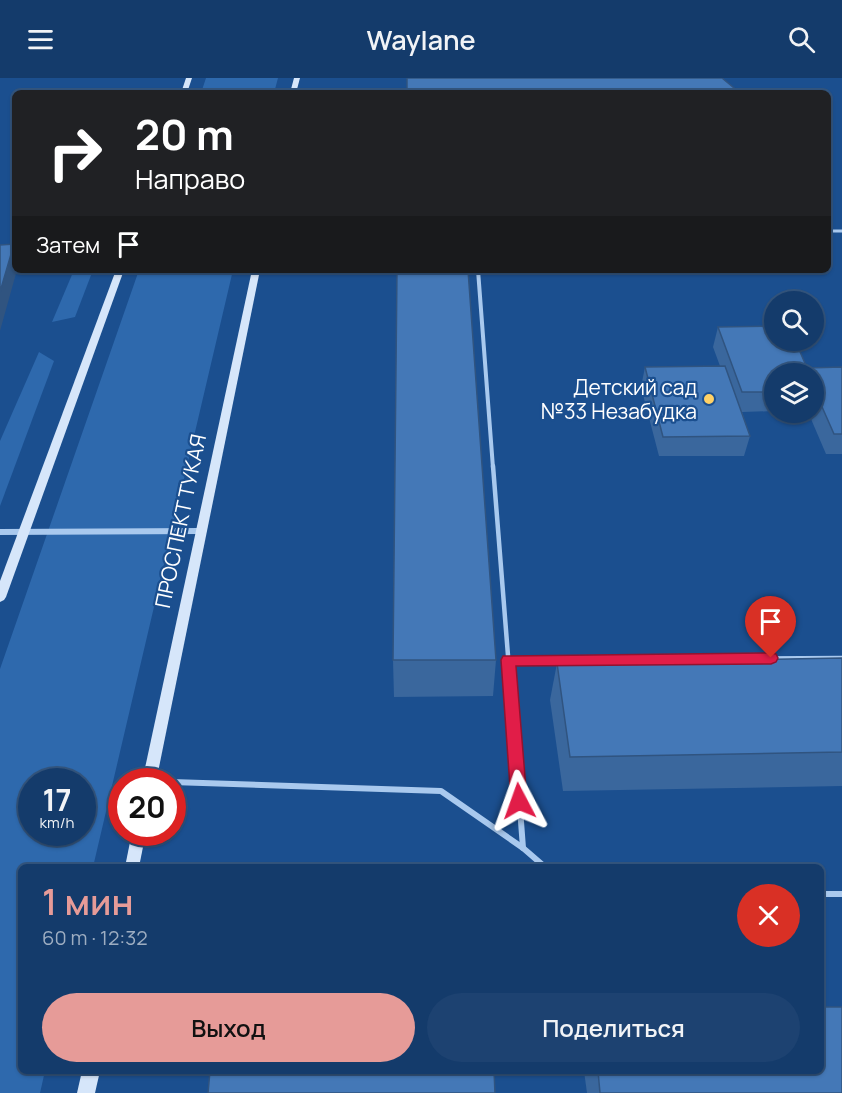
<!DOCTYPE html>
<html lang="ru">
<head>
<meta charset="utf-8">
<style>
  body { margin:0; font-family:Manrope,sans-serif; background:#1d4271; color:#f1f3f6; height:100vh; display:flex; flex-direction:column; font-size:22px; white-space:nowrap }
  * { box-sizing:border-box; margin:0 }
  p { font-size:20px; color:#9dadc1 }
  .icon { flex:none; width:33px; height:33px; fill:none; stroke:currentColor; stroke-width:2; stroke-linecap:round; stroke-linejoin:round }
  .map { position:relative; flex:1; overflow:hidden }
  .details { position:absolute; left:18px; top:786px; width:806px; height:210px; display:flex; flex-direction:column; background:#143b6b; border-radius:9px; box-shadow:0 2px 4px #0004,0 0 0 2px #33557e }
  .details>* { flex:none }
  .hud { position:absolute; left:12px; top:12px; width:819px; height:183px; border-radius:9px; box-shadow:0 2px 4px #0004,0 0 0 2px #33557e; background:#202124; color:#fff; overflow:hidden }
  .tools { position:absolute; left:764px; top:213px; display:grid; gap:12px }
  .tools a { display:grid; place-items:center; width:60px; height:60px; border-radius:50%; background:#143b6b; box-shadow:0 2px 4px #0004,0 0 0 2px #33557e; font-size:30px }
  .speed { position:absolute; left:18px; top:690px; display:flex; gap:12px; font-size:30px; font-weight:700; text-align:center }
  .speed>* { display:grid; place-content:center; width:78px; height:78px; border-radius:50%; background:#143b6b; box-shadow:0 2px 4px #0004,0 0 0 2px #33557e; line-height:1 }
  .speed small { font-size:15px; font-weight:400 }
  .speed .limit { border:9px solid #d22; background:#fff; color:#111 }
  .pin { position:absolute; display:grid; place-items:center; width:51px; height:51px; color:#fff; margin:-62px -26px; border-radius:50% 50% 50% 0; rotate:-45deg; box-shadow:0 0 6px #0007 }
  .pin .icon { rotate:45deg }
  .me { position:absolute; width:66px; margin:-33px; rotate:356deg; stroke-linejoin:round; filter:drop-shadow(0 0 4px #0008) }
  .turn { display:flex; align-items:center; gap:21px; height:126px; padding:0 24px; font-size:27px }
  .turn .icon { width:78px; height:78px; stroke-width:2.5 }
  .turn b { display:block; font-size:42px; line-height:51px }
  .then { display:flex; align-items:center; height:57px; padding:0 24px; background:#0003; gap:12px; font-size:22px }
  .round { display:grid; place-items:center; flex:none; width:63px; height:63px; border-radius:32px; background:#1d4271 }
  .summary { display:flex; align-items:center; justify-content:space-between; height:102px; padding:0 24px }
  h1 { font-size:36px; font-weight:600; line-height:45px; color:#e69b98 }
  .button { display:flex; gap:12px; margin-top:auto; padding:12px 24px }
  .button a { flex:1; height:69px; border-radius:36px; background:#e69b98; color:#111; font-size:24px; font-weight:600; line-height:69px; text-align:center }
  .button a+a { background:#1d4271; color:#f1f3f6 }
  header { display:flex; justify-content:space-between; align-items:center; height:78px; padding:0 24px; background:#143b6b; font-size:27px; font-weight:600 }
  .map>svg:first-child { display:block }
  .green { fill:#2e69ad; fill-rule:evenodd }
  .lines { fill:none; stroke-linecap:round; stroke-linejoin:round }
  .service-far3 { stroke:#a9c9ee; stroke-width:3 }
  .service-far2 { stroke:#a9c9ee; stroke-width:4 }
  .service-far1 { stroke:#a9c9ee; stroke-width:4.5 }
  .service { stroke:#a9c9ee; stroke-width:6 }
  .minor { stroke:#a9c9ee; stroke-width:6 }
  .secondary { fill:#d6e6fa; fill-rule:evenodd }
  .wall { fill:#3a679d }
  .shaded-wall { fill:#305480 }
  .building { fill:#4478b7; stroke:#305480; stroke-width:1.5 }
  .route { fill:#e11d48; stroke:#92132f; stroke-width:1.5 }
  .poi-dot { fill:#ffd166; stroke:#1b4f8f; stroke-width:2 }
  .labels { text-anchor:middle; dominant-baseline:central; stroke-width:4.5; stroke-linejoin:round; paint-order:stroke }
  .poi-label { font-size:21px; fill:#fff; stroke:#1b4f8f; text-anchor:end }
  .street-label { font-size:21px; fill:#fff; stroke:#1b4f8f }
</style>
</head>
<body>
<header><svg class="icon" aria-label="menu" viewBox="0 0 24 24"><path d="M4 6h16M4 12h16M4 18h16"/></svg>Waylane<svg class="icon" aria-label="search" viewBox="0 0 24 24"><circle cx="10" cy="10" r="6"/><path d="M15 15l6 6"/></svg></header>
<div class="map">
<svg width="842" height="1015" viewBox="0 0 842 1015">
  <rect width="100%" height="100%" fill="#1b4f8f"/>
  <!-- green -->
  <g class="green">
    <polygon points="206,0 278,0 274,15 201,15"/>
    <polygon points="74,192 93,192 75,239 52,244"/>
    <path d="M139 192H233L93 789H21V993H45L40 1015H0V591ZM32 704H82V754H32Z"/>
    <polygon points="39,274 54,283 0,428 0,363"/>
  </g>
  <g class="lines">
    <!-- service-far3 -->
    <polyline class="service-far3" points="828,153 842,153"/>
    <!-- service-far2 -->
    <polyline class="service-far2" points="478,192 493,390"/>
    <!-- service-far1 -->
    <g class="service-far1">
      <polyline points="493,388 515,666"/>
      <polyline points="508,582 842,580"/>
    </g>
    <!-- service -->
    <g class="service">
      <polyline points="515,664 523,770"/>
      <polyline points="172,704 441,713 523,770 545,789"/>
      <polyline points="820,816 842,816"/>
    </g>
    <!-- minor -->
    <polyline class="minor" points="0,454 201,453"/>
    <!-- secondary -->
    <g class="secondary">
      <polygon points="186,0 192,0 187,15 181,15"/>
      <polygon points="294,0 300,0 296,15 290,15"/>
      <polygon points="116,192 124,192 6,519 4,522 0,524 0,503"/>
      <polygon points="252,192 260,192 156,704 142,704"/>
      <polygon points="132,754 146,754 139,789 125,789"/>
      <polygon points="82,993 100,993 95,1015 77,1015"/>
    </g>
  </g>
  <!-- wall -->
  <g class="wall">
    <polygon points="718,249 807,290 842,289 842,376 826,376 808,334 813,334 813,296 774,296 774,333 742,334 750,358 744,378 659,378 641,309 645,289 720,288 713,269"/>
    <polygon points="842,580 842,708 563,713 550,622 557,585"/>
    <polygon points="393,582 496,582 493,618 394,619"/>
    <polygon points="584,993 820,993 842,1015 587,1015"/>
  </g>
  <!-- shaded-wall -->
  <polygon class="shaded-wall" points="14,166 15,192 17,192 0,253 0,214"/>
  <!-- building -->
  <g class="building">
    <polygon points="407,0 722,0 740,15 407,15"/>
    <polygon points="14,166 0,214 0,167"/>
    <polygon points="397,192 468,192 496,582 393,582"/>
    <polygon points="774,248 774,262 795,262 807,290 842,289 842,356 834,356 815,313 813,313 813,296 774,296 774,314 742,314 718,249"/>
    <polygon points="725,288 750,358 663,359 645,289"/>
    <polygon points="842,580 842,674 570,679 557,585"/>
    <polygon points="820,929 842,929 842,1015 600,1015 598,993 820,993"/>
    <polygon points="210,993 494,993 495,1015 208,1015"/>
  </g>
  <!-- route -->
  <polygon class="route" points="771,575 776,576 778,580 776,584 771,586 516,588 527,723 525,729 519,731 513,729 511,723 501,582 503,578"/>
  <!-- markers -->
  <circle class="poi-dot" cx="709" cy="321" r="6"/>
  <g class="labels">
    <!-- poi labels -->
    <g class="poi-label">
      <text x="697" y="309">Детский сад<tspan x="697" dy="24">№33 Незабудка</tspan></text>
    </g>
    <!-- street labels -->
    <g class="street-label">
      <text transform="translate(180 443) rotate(-78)">ПРОСПЕКТ ТУКАЯ</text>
    </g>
  </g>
</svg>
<div class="tools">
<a><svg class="icon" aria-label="search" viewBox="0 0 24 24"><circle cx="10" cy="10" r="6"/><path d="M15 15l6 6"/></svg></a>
<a><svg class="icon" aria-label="layers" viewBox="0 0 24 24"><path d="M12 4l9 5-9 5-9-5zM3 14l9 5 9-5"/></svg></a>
</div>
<div class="speed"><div>17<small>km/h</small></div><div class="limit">20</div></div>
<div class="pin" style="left:771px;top:580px;background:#d93025"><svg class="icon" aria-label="arrive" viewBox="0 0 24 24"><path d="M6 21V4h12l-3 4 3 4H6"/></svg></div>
<svg class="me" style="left:519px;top:723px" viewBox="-20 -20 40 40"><path d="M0-17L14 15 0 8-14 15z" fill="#e11d48" stroke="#fff" stroke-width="4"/></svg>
<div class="hud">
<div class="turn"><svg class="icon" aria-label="right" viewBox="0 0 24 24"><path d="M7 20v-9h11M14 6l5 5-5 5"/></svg><div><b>20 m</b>Направо</div></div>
<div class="then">Затем<svg class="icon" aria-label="arrive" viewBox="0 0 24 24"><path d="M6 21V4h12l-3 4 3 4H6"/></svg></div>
</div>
<section class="details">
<div class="summary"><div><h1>1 мин</h1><p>60 m · 12:32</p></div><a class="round" style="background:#d93025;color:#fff"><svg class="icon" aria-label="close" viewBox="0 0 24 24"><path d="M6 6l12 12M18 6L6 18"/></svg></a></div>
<div class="button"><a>Выход</a><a>Поделиться</a></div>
</section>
</div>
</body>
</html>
